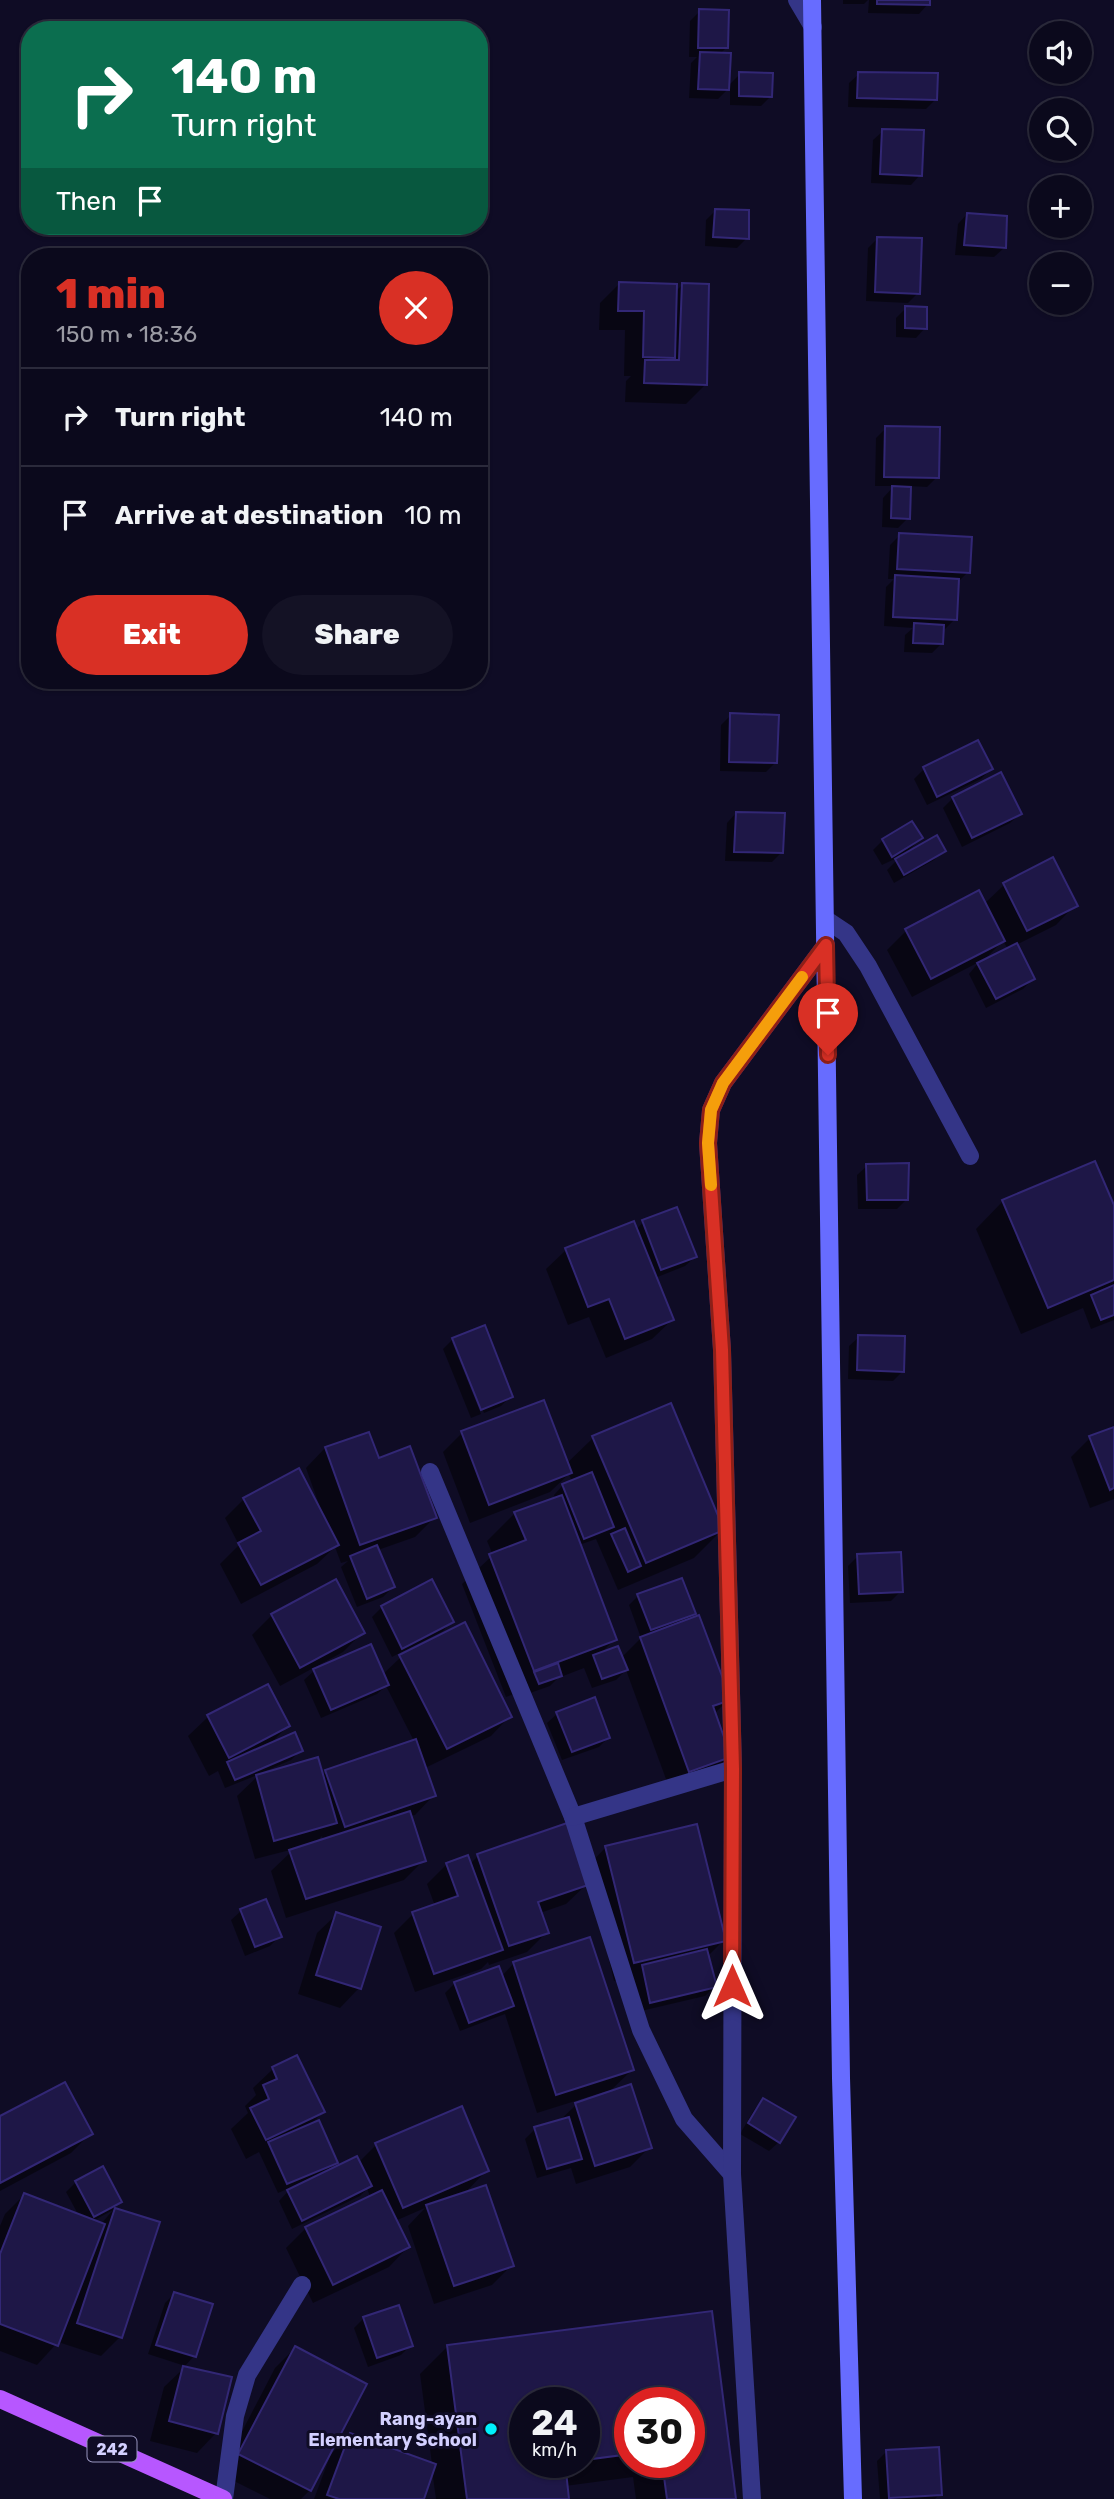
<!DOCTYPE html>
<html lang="en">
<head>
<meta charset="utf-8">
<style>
  body { margin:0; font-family:Rubik,sans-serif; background:#141225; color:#f1f3f6; height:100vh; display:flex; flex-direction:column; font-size:26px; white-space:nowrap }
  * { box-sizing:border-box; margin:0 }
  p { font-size:23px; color:#9a9aa3 }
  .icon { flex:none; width:38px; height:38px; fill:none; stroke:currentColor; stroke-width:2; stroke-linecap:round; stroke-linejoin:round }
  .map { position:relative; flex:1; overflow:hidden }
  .sheet { position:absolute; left:21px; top:248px; width:467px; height:441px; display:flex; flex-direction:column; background:#0b091c; border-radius:28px; box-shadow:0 2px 5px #0004,0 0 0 2px #2b2a3b }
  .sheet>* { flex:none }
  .hud { position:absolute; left:21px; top:21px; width:467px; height:214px; border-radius:28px; box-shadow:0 2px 5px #0004,0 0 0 2px #2b2a3b; background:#0b6e4f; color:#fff; overflow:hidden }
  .controls { position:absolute; left:1029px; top:21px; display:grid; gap:14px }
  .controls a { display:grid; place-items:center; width:63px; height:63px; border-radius:50%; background:#0b091c; box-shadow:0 2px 5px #0004,0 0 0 2px #2b2a3b; font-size:35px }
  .speed { position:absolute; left:509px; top:2387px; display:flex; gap:14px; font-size:35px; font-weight:700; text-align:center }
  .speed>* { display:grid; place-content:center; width:91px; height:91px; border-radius:50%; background:#0b091c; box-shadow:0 2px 5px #0004,0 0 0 2px #2b2a3b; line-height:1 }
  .speed small { font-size:18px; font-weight:400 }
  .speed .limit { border:10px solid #d22; background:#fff; color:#111 }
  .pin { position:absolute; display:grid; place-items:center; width:60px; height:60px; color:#fff; margin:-72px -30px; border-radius:50% 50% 50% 0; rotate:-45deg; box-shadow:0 0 7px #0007 }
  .pin .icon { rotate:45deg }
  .me { position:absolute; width:77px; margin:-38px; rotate:0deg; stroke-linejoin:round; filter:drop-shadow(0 0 5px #0008) }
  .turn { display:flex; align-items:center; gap:24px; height:147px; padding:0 35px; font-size:32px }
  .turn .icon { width:91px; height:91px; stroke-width:2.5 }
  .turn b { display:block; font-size:49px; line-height:60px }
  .then { display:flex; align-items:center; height:66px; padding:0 35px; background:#0003; gap:14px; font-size:26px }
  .round { display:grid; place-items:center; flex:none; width:74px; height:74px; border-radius:37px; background:#141225 }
  .summary { display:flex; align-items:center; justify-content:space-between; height:119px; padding:0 35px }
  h1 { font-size:42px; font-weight:800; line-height:52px; color:#d93025 }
  .action { display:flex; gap:14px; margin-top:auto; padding:14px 35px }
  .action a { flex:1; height:80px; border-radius:42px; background:#d93025; color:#fff; font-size:28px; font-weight:800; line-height:80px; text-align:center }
  .action a+a { background:#141225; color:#f1f3f6 }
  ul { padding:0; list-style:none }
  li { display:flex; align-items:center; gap:21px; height:98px; padding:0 35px; border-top:2px solid #2b2a3b }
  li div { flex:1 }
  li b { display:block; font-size:26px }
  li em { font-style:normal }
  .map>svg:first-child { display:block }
  .shadow { fill:#0007; fill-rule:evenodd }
  .building { fill:#1e1747; stroke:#322775; stroke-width:2 }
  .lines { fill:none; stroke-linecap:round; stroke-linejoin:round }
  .lane { stroke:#343587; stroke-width:18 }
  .street { stroke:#343587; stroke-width:18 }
  .secondary { stroke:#676cff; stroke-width:18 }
  .primary { stroke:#b757ff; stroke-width:18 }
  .route-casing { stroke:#8d1f18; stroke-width:18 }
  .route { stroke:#d93025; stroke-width:12 }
  .slow { stroke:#f59e0b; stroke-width:12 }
  .poi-dot { fill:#00f0fb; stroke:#0f0c25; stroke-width:2.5 }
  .labels { text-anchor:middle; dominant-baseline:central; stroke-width:6; stroke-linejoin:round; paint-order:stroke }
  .shield { fill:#0f0c25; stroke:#9895be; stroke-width:2 }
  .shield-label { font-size:16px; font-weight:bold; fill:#d3d0ff }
  .poi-label { font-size:18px; font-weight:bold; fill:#d3d0ff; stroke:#0f0c25; text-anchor:end }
</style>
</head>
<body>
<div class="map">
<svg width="1114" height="2499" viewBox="0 0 1114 2499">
  <rect width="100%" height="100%" fill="#0f0c25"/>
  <!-- shadow -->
  <g class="shadow">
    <polygon points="843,0 868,0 864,4 843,4"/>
    <polygon points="869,0 928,0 928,4 919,14 868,13"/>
    <polygon points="700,11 727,47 719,55 728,86 740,74 771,96 761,106 730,105 730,87 718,99 689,98 691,63 697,57 689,57 690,21"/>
    <polygon points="859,74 936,99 926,109 848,107 849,83"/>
    <polygon points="883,131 920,175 911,185 871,183 873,140"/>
    <polygon points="716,210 747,238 737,248 705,246 706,220"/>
    <polygon points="967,214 1004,248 994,257 955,255 958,224"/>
    <polygon points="878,238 918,293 908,303 866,301 868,248"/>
    <polygon points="619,284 676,291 682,285 706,384 686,404 625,402 626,381 631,376 624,376 625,330 599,330 600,303"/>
    <polygon points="906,308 925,328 916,338 896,337 896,318"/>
    <polygon points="886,428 937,477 927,487 909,486 908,518 898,528 882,527 883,498 894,486 875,486 876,438"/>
    <polygon points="900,535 968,572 958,582 955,619 945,629 942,629 942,643 932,653 904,652 905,635 913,628 884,626 886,587 894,579 888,579 890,545"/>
    <polygon points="731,715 776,762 766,772 720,771 721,725"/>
    <polygon points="924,769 991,769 981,779 927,805 914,779"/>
    <polygon points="953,798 1020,814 1010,823 962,847 943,808"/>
    <polygon points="736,813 782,852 772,862 725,861 727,823"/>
    <polygon points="911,823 921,838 906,853 943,850 934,860 894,883 887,870 901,856 882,865 873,850 883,840"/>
    <path d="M1052 859 1075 905 1056 925 1016 945 1033 979 1023 989 986 1008 969 974 979 962 912 997 887 950 906 931 984 904 1004 885ZM1003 941 1008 949 982 962Z"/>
    <polygon points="867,1166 907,1199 897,1209 858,1209 857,1175"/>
    <polygon points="1003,1201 1114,1209 1114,1320 1091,1329 1083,1308 1021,1334 976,1229"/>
    <polygon points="643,1222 695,1257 685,1266 655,1278 672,1320 652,1339 606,1358 589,1317 568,1325 546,1269 566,1250 633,1223 636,1230"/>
    <polygon points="484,1328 511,1396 501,1406 484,1413 456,1342 452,1342 481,1414 471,1418 443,1349 453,1339"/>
    <polygon points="859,1337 903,1371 893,1381 848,1379 849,1346"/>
    <polygon points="670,1406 722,1530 694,1558 618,1590 596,1539 579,1545 615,1639 600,1654 621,1658 641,1638 629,1605 638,1596 694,1614 686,1622 729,1699 714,1714 729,1756 710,1776 670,1790 626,1670 616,1680 592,1688 584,1668 558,1678 550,1686 530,1693 528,1689 506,1697 462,1584 493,1555 487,1541 515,1513 555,1499 554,1495 563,1485 572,1482 569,1474 550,1492 470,1523 443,1452 462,1433 566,1464 593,1438"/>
    <polygon points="1114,1428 1114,1499 1090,1508 1071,1457 1090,1438"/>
    <polygon points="368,1434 378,1460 435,1517 415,1537 378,1550 393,1587 383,1597 357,1607 341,1567 348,1561 341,1563 335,1547 317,1564 241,1604 220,1564 239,1545 225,1518 244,1499 321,1510 306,1468 325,1448"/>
    <polygon points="858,1556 901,1591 891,1601 850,1603 848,1566"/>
    <polygon points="382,1607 452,1621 443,1631 392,1657 372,1617"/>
    <polygon points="272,1615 362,1633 343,1652 280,1686 252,1635"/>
    <path d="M401 1657 510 1716 491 1736 425 1768 434 1795 415 1815 410 1816 424 1860 404 1880 286 1918 271 1871 294 1849 255 1859 237 1796 260 1774 225 1788 218 1771 209 1776 188 1736 208 1717 267 1686 288 1726 269 1745 301 1750 291 1760 261 1773V1775L322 1776 326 1772 414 1741 386 1686 377 1694 321 1718 304 1680 316 1669 382 1675ZM322 1836 324 1841 314 1844Z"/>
    <polygon points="557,1714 608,1738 599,1747 562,1760 547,1723"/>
    <polygon points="565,1826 586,1885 566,1904 540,1913 546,1933 527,1952 489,1965 488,1962 481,1969 415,1992 394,1933 413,1914 435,1906 427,1884 447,1864 470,1864 478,1856"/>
    <polygon points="606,1847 724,1940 707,1957 715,1986 705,1996 641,2011 633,1977 614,1981 587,1867"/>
    <polygon points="241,1911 280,1936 270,1946 245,1956 231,1920"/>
    <polygon points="337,1914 359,1988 340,2008 298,1994 317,1933"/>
    <polygon points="514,1963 632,2070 608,2093 607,2091 537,2113 505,2014 460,2031 445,1993 454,1984 498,1968 501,1977"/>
    <polygon points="296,2057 323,2112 308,2127 336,2162 325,2173 358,2163 376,2145 461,2108 487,2170 463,2195 512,2265 492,2285 434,2304 408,2226 425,2208 395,2221 408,2247 389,2267 313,2303 286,2248 306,2228 371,2198 367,2189 360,2196 292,2229 279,2201 292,2187 278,2193 259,2152 246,2159 231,2129 248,2113 245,2106 256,2095 253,2088 273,2069"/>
    <polygon points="763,2100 779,2142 769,2151 740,2134 754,2110"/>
    <polygon points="576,2105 650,2147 630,2167 576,2184 571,2168 537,2178 525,2139 535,2129 558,2122"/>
    <polygon points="0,2118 91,2133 71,2153 0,2191"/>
    <path d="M76 2182 120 2202 113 2209 157 2223 120 2337 101 2356 58 2342 37 2365 0 2351V2226L5 2214 24 2195 79 2216 66 2192ZM113 2210 101 2224 93 2221Z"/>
    <polygon points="174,2294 194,2356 185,2366 148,2354 165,2303"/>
    <path d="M710 2313 734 2499H636L633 2477 565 2486 567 2499H436L432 2470 422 2499H314L329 2459 327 2458 310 2490 301 2499H270L220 2474 275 2368 295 2348 329 2456 350 2435 432 2464 420 2374 448 2346ZM525 2403H584V2462H525ZM630 2403H690V2462H630Z"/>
    <polygon points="364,2318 411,2345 401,2355 368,2367 354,2328"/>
    <polygon points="184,2368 216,2433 197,2453 150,2441 164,2387"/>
    <polygon points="887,2451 940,2494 935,2499 880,2499 877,2461"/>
  </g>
  <!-- building -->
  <g class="building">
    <polygon points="877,0 930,0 930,5 877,4"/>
    <polygon points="699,9 729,10 728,48 698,48"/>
    <polygon points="700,52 731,53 729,90 698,89"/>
    <polygon points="739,72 773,73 772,97 739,96"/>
    <polygon points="858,72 938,73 937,100 857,98"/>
    <polygon points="882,129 924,130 922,176 880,174"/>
    <polygon points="715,209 749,210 749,239 713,237"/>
    <polygon points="967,213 1007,216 1006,248 964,245"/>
    <polygon points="877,237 922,238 920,294 875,292"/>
    <polygon points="619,282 677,284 675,358 643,357 644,311 618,311"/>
    <polygon points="682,283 709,284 707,385 644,383 645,360 679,360"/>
    <polygon points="905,306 927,307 927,329 905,328"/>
    <polygon points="885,426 940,427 939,478 884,477"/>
    <polygon points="892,486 911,487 910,519 891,518"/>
    <polygon points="899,533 972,537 970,573 897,569"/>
    <polygon points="895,575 959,579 957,620 893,617"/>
    <polygon points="914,623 944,625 943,644 913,643"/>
    <polygon points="730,713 779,715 777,763 729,762"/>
    <polygon points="978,740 993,769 937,797 923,767"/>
    <polygon points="1001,772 1022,814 972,838 952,797"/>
    <polygon points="736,812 785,813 783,853 734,852"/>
    <polygon points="912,821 923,838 892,857 882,839"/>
    <polygon points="937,835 946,851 904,875 895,859"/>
    <polygon points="1053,857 1078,906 1027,931 1003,883"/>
    <polygon points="979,890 1005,941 931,979 905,929"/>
    <polygon points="1017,943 1035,979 996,999 977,963"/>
    <polygon points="1095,1161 1114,1205 1114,1280 1048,1308 1002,1200"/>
    <polygon points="909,1163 908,1200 867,1200 866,1164"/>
    <polygon points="677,1207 697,1257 661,1270 642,1220"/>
    <polygon points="634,1221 674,1320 625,1339 609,1299 588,1307 565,1248"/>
    <polygon points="1114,1285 1114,1315 1101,1320 1091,1295"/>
    <polygon points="485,1325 513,1397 481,1410 452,1338"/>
    <polygon points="858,1335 905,1336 904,1372 857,1370"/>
    <polygon points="544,1400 572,1473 489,1505 461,1431"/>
    <polygon points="671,1403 724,1530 646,1563 592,1436"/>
    <polygon points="1114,1427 1114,1488 1110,1490 1089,1436"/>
    <polygon points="369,1432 379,1458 410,1446 437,1518 360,1545 325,1447"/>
    <polygon points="299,1468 339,1545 261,1585 238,1543 261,1531 243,1498"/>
    <polygon points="592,1472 614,1527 584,1539 562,1484"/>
    <polygon points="562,1495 617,1640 534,1671 489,1554 526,1540 514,1512"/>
    <polygon points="625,1528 641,1566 628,1572 611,1534"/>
    <polygon points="377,1545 395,1587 367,1599 350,1556"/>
    <polygon points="901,1552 903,1592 859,1594 857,1554"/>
    <polygon points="682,1578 696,1614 651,1630 637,1594"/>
    <polygon points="336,1579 365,1633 300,1668 271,1614"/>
    <polygon points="432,1579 454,1622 402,1649 381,1606"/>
    <polygon points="699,1615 731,1700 713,1706 731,1757 689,1772 640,1637"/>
    <polygon points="465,1622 512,1717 447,1749 399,1655"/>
    <polygon points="371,1644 389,1685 331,1710 313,1669"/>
    <polygon points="618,1646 628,1670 602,1679 593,1655"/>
    <polygon points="558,1663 562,1676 539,1684 534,1672"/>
    <polygon points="268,1684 290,1726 229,1758 207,1715"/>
    <polygon points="595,1697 610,1738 572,1752 556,1712"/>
    <polygon points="295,1732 303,1751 235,1780 227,1762"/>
    <polygon points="416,1739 436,1796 345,1827 325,1770"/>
    <polygon points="318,1757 337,1823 274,1841 256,1775"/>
    <polygon points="410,1811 426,1861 306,1899 289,1850"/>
    <polygon points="567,1823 588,1885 538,1902 549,1933 509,1946 477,1854"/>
    <polygon points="697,1824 726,1941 634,1963 605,1846"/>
    <polygon points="468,1855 503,1950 434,1974 412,1912 458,1896 446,1863"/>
    <polygon points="266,1899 282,1937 255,1947 240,1909"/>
    <polygon points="336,1912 381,1927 361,1989 316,1975"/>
    <polygon points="590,1937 634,2070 556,2095 513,1962"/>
    <polygon points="707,1949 717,1987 650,2003 642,1965"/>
    <polygon points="499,1966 514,2006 469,2023 454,1982"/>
    <polygon points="297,2055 325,2112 266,2140 250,2108 269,2099 263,2085 277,2079 272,2067"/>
    <polygon points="65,2082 93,2134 0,2183 0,2116"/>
    <polygon points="631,2084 652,2148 595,2166 575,2103"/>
    <polygon points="763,2098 796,2117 780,2143 748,2123"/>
    <polygon points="462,2106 489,2171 403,2208 375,2143"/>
    <polygon points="569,2117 582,2159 547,2169 534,2127"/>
    <polygon points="319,2120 338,2163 287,2184 268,2142"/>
    <polygon points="357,2156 372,2186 302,2221 287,2190"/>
    <polygon points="103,2166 122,2202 94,2217 75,2181"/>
    <polygon points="486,2185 514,2266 454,2286 426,2205"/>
    <polygon points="382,2190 410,2247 333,2285 305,2227"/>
    <polygon points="24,2193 105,2224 58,2346 0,2324 0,2254"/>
    <polygon points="115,2208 160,2222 122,2338 77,2323"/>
    <polygon points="174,2292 213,2304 196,2357 156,2345"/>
    <polygon points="399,2305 413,2346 377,2358 363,2317"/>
    <polygon points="712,2311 736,2499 667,2499 662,2462 690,2462 690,2403 630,2403 630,2454 584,2460 584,2403 525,2403 525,2462 565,2462 569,2499 467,2499 447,2345"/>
    <polygon points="295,2346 367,2384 311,2491 238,2454"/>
    <polygon points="183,2366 232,2377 218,2434 169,2421"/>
    <polygon points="350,2433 436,2464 424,2499 339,2499 327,2495"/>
    <polygon points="939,2447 942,2495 889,2498 886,2450"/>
  </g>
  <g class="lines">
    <!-- lane -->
    <polyline class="lane" points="825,919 846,933 868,966 970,1156"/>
    <!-- street -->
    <g class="street">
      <polyline points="797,0 813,27"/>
      <polyline points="430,1472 573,1817 641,2030 684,2119 732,2174"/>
      <polyline points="573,1817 733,1769"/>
      <polyline points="224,2499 235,2416 247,2375 302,2285"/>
      <polyline points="752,2499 732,2174 733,1769 722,1350 708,1143 711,1110 723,1083 826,945"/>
    </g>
    <!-- secondary -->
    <polyline class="secondary" points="812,0 841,2078 853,2499"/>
    <!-- primary -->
    <polyline class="primary" points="0,2399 223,2499"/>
  </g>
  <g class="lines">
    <defs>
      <polyline id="route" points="732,1986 733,1769 722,1350 708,1143 711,1110 723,1083 826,945 828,1055"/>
    </defs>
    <!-- route casing -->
    <use href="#route" class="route-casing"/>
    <!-- route -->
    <use href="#route" class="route"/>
    <!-- slow -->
    <polyline class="slow" points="711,1185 708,1143 711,1110 723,1083 802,977"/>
  </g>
  <!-- markers -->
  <circle class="poi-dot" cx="491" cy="2429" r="7"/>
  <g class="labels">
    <!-- shield labels -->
    <rect class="shield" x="87.5" y="2436.5" width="49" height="25" rx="5"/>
    <g class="shield-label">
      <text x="112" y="2449">242</text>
    </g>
    <!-- poi labels -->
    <g class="poi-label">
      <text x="477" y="2419">Rang-ayan<tspan x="477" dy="21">Elementary School</tspan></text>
    </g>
  </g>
</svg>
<div class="controls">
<a><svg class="icon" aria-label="sound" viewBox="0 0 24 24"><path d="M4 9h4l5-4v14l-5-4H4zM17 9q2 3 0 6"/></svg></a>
<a><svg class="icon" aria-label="search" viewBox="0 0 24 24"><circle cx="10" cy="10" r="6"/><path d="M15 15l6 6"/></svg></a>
<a>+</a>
<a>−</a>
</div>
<div class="speed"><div>24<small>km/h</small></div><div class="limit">30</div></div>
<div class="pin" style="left:828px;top:1055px;background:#d93025"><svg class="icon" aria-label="arrive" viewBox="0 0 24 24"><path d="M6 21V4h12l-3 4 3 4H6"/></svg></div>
<svg class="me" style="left:732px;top:1986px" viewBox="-20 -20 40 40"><path d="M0-17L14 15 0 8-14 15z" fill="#d93025" stroke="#fff" stroke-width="4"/></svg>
<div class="hud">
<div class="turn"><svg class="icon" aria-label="right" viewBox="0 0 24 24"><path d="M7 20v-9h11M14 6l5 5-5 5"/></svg><div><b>140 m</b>Turn right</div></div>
<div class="then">Then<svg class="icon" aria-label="arrive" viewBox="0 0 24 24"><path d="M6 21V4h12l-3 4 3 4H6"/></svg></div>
</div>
<section class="sheet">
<div class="summary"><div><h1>1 min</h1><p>150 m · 18:36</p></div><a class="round" style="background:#d93025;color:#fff"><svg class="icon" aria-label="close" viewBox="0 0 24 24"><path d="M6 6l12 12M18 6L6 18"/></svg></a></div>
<ul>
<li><svg class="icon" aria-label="right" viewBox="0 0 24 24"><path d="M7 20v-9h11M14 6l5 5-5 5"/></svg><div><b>Turn right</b></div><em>140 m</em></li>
<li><svg class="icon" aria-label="arrive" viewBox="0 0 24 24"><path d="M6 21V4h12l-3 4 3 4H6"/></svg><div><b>Arrive at destination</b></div><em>10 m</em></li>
</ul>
<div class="action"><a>Exit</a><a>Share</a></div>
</section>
</div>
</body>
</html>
